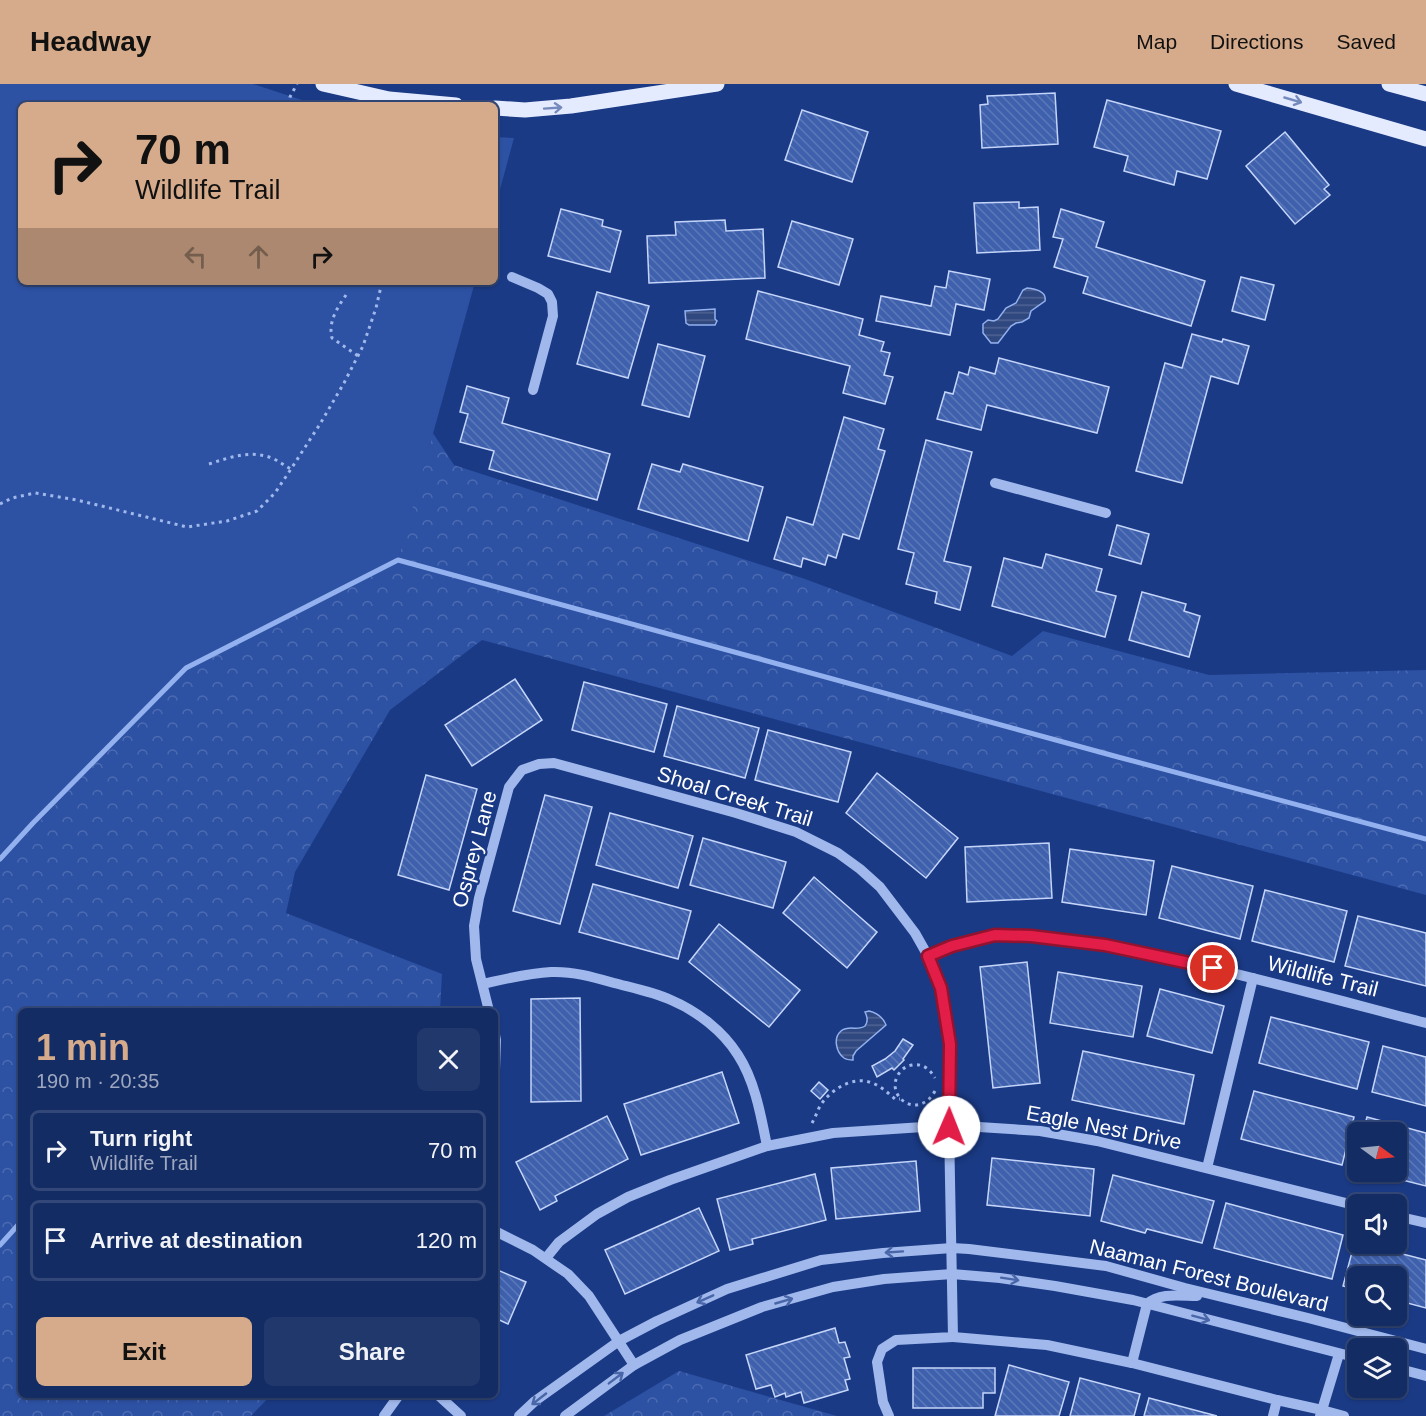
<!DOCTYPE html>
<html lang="en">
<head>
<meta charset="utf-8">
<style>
  body { margin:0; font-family:Arial,sans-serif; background:#21386d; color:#f1f3f6; height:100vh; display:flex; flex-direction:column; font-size:22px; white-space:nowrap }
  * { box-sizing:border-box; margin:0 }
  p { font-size:20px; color:#9da7bf }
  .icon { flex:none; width:33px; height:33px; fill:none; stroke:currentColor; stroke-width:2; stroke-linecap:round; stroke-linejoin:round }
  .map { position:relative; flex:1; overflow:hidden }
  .details { position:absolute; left:18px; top:924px; width:480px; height:390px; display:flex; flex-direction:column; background:#142c64; border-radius:9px; box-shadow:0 2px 4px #0004,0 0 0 2px #334878 }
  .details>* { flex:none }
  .guide { position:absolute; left:18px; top:18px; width:480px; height:183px; border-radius:9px; box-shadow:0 2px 4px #0004,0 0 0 2px #334878; background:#d6ab8b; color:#111; overflow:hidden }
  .needle { width:39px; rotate:105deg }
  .tools { position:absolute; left:1347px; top:1038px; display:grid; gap:12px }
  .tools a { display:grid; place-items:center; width:60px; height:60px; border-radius:9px; background:#142c64; box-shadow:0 2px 4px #0004,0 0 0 2px #334878; font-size:30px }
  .pin { position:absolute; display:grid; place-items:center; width:51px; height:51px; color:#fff; margin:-26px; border:3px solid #fff; border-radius:50%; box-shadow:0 2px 6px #0007 }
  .me { position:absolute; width:66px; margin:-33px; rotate:1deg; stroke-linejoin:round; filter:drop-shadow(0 0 4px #0008) }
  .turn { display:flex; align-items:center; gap:21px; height:126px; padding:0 18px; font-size:27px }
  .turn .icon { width:78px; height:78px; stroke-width:2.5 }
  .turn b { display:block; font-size:42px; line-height:51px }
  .lanes { display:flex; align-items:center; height:57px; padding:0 18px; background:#0003; justify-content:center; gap:30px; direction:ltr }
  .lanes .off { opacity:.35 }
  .round { display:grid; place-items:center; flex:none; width:63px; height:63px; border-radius:9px; background:#21386d }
  .headline { display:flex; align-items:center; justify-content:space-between; height:102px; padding:0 18px }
  h1 { font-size:36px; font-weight:800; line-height:45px; color:#d6ab8b }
  .button { display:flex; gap:12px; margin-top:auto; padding:12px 18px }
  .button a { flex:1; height:69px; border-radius:9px; background:#d6ab8b; color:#111; font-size:24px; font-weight:800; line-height:69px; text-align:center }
  .button a+a { background:#21386d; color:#f1f3f6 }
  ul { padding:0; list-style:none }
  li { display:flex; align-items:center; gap:18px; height:81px; margin:0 12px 9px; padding:0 6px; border:3px solid #334878; border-radius:9px }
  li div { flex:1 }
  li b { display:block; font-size:22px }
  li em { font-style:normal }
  header { display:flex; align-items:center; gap:36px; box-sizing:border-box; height:84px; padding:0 30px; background:#d6ab8b; color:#111 }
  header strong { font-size:28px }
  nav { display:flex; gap:33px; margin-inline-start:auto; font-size:21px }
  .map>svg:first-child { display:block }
  .forest { fill:url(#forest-crowns) }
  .park { fill:#2d51a3 }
  .water { fill:url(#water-rules); stroke:#93b1ee; stroke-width:1.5 }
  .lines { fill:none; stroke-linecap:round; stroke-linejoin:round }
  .stream { stroke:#93b1ee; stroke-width:5 }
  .building { fill:url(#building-back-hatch); stroke:#c5d5f9; stroke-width:1.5 }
  .path { stroke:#a0b8ec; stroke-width:3; stroke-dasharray:3 4.5; stroke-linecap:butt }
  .minor { stroke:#a0b8ec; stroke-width:10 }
  .major { stroke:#e5ebff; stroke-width:15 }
  .oneway { stroke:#758abc }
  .oneway2 { stroke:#4966a9 }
  .route-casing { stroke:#92132f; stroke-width:15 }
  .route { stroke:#e11d48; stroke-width:10 }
  .labels { text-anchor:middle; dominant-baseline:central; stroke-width:4.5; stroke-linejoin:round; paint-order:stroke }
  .street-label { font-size:21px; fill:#fff; stroke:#1a3a85 }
</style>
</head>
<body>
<header>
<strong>Headway</strong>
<nav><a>Map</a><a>Directions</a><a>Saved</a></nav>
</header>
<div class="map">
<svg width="1426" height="1332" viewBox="0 0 1426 1332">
  <defs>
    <pattern id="forest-crowns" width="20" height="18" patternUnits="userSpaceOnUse" patternTransform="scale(1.5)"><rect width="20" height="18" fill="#2d51a3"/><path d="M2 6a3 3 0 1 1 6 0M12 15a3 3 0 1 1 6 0" fill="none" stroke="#4c6bb1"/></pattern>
    <pattern id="water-rules" width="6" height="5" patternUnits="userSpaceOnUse" patternTransform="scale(1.5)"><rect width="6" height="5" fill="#304880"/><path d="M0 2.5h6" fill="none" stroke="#4f6393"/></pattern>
    <pattern id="building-back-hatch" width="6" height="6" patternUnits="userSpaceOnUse" patternTransform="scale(1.5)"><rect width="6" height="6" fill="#3e60ad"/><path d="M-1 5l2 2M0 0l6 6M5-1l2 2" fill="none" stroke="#5b78b9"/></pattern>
  </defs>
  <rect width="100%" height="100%" fill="#1a3a85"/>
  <!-- forest -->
  <g class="forest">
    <polygon points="423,334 454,381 805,495 1012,572 1043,547 1209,591 1426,586 1426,811 482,556 390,626 295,788 286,829 442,890 440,927 21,927 21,1311 271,1311 251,1332 0,1332 0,404"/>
    <polygon points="679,1287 837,1332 604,1332"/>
  </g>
  <!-- park -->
  <g class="park">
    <polygon points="0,0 253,0 317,21 21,21 21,198 475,198 398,476 186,584 0,779"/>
    <polygon points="495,53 514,54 495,124"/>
  </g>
  <!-- water -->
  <g class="water">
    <path d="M1027 204C1035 205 1047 207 1045 217L1031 227 1029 234 1022 238 1016 239 1011 242 998 259H991L983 249V240L988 236 994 237 998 235 1006 224 1016 219 1023 206Z"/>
    <polygon points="715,225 715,235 717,237 715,241 689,241 686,239 685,227"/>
    <path d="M869 927C877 929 883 933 886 941L856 967 853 972V976C849 976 847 976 844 974 836 968 833 954 841 947 848 941 858 947 865 942 869 937 867 932 865 928Z"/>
  </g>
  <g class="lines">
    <!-- stream -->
    <g class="stream">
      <polyline points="0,775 33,739 186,584 398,476 1118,673 1426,755"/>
      <polyline points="0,1161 18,1141 21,1143"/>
    </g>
  </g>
  <!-- building -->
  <g class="building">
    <polygon points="1055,9 1058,60 982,64 980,21 988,20 987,12"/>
    <polygon points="1107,16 1221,47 1207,95 1177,87 1174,101 1124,87 1128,72 1094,63"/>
    <polygon points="802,26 868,48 852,98 785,76"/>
    <polygon points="1285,48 1329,101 1324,105 1330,111 1295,140 1246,82"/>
    <polygon points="1019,118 1019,124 1038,123 1040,166 977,169 974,119"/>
    <polygon points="561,125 603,136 602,142 621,147 610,188 548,172"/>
    <polygon points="1061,125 1104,138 1096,163 1205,197 1191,242 1083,209 1088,193 1054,183 1063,155 1053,153"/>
    <polygon points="725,136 726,147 763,145 765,194 649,199 647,152 676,151 675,138"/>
    <polygon points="792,137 853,155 839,201 778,183"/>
    <polygon points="949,187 990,195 984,226 956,220 950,251 876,237 881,212 931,222 935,202 946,204"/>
    <polygon points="1241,193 1274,201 1265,236 1232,227"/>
    <polygon points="758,207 863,235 859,251 884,258 881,267 890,269 884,291 893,293 885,320 843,309 850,282 746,255"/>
    <polygon points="597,208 649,222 628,294 577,280"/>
    <polygon points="1192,250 1222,258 1223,255 1249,262 1238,300 1211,292 1182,399 1136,387 1165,279 1182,284"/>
    <polygon points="658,260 705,272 689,333 642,321"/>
    <polygon points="999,274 1109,303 1097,349 987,321 981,346 937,335 945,308 953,310 959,288 968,291 970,283 995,290"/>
    <polygon points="467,302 509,314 502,339 610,370 597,416 489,385 494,367 460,358 468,330 460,328"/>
    <polygon points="844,333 884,345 878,365 885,367 859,455 843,450 836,474 828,471 825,481 803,474 801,483 774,475 787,433 813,441"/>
    <polygon points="926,356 972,368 944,477 971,483 960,526 935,519 937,508 906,500 914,469 898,465"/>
    <polygon points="652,380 680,388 683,380 763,403 748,457 638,425"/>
    <polygon points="1117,441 1149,450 1141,480 1109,471"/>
    <polygon points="1046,470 1102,485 1096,507 1116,512 1105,553 992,522 1004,474 1042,484"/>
    <polygon points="1142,508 1186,520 1184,527 1200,532 1189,573 1129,556"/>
    <polygon points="515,595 542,636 472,682 445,641"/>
    <polygon points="584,598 667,620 654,668 572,646"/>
    <polygon points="677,622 759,644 745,694 664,672"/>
    <polygon points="768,646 851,668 838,718 755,696"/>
    <polygon points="877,689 958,754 926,794 846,729"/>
    <polygon points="426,691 477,705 449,806 398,791"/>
    <polygon points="545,711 592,723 560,840 513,827"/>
    <polygon points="610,729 693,752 678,804 596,781"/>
    <polygon points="703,754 786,778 773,824 690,801"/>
    <polygon points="1049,759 1052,814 967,818 965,763"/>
    <polygon points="1070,765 1154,777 1146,831 1062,818"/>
    <polygon points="1172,782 1253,802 1240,855 1159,834"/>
    <polygon points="814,793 877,848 847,884 783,829"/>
    <polygon points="593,800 691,827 678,875 579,848"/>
    <polygon points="1265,806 1347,827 1334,878 1252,857"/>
    <polygon points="1358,832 1426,849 1426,902 1345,882"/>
    <polygon points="719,840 800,906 769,943 689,878"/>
    <polygon points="1027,878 1040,999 993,1004 980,883"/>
    <polygon points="1058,888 1142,902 1133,953 1050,939"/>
    <polygon points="1160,905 1224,922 1212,969 1147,952"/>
    <polygon points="580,914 581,1017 531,1018 531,915"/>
    <polygon points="1271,933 1369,958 1357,1005 1259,979"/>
    <polygon points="903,955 913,961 903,975 904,976 894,986 892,984 877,993 872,982 885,975 895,967"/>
    <polygon points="1383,962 1426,973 1426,1022 1372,1008"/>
    <polygon points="1083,967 1194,991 1184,1040 1072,1016"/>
    <polygon points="722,988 739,1039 641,1071 624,1020"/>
    <polygon points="819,998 828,1006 820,1015 811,1007"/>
    <polygon points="1254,1007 1354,1033 1342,1081 1241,1055"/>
    <polygon points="607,1032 628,1075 555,1112 557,1117 540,1126 516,1078"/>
    <polygon points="1367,1033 1426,1049 1426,1102 1371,1088 1396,1088 1396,1048 1363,1048"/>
    <polygon points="992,1074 1094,1085 1090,1132 987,1121"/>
    <polygon points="916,1077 920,1127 836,1135 831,1084"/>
    <polygon points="815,1090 826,1136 752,1155 753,1160 730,1166 717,1115"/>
    <polygon points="1113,1091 1214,1117 1202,1159 1147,1145 1145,1149 1101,1137"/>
    <polygon points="1226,1119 1343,1151 1332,1195 1214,1164"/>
    <polygon points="699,1124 719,1167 625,1210 605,1166"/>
    <polygon points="1355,1157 1358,1158 1358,1160 1364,1160 1426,1176 1426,1224 1396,1216 1396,1192 1358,1192 1358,1206 1343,1202"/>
    <polygon points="495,1185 526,1198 508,1240 495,1234"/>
    <polygon points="835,1244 839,1259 845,1258 850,1273 844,1274 850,1295 845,1296 848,1306 804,1319 801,1308 786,1313 785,1309 775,1313 771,1301 756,1305 746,1271"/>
    <polygon points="1009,1281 1069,1298 1059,1332 995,1332"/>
    <polygon points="913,1284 995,1284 995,1309 983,1309 983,1324 913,1324"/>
    <polygon points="1080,1294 1140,1310 1134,1332 1070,1332"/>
    <polygon points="1149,1314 1217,1332 1144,1332"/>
  </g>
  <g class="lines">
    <!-- path -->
    <g class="path">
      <polyline points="288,21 290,13 297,0"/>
      <path d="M346 211C337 224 328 238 332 254L358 272"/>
      <path d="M209 380C231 373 252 365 274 375 280 378 285 382 291 385L320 340 344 299 363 262 376 224 382 198"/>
      <polyline points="0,420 12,414 35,409 77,416 187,443 227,437 257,427 275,409 291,385"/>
      <path d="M935 1007C918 1038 882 1011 900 988 903 984 907 982 912 981 922 979 930 985 935 994"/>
      <path d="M812 1039C815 1034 817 1028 820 1022 830 1006 853 991 872 999 881 1002 888 1009 895 1015H900"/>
    </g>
    <!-- minor -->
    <g class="minor">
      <polyline points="512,193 538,204 548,210 552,218 553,232 533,306"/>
      <polyline points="995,399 1106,429"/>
      <path d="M928 872C949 864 971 855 994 852 1002 850 1012 852 1021 852 1060 852 1100 859 1138 867 1235 888 1330 914 1426 939"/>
      <path d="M483 900C505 895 528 889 551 888 572 887 593 893 614 899 633 904 653 908 671 916 697 927 723 947 738 971 755 997 761 1032 767 1062"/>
      <polyline points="489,927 476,875 474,842 479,814 509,703 522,686 539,680 554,679 736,729 796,748 838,769 860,785 880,803 915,849 928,872 941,904 950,960 949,1043 953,1253 896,1256 882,1265 877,1278 883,1318 889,1332"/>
      <polyline points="495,951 496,956 495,986"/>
      <polyline points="1207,1084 1253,894"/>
      <polyline points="1396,1132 1426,1139"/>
      <polyline points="495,1147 533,1166 568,1190 589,1212 634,1281"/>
      <polyline points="546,1174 559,1158 597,1130 628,1113 670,1096 767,1062 833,1049 923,1043 979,1043 1040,1047 1097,1057 1358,1122"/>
      <polyline points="953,1253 1047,1261 1132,1279 1277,1316 1273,1332"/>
      <polyline points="1339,1270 1322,1326 1344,1332"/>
      <path d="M1132 1279 1147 1220C1160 1208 1181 1212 1197 1212"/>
      <polyline points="1396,1284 1426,1292"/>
      <polyline points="438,1311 461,1332"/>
      <polyline points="1277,1316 1322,1326 1320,1332"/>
      <polyline points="384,1332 399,1311"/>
      <polyline points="519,1332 535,1317 619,1257 657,1237 727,1205 821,1176 883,1169 952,1164 969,1165 1106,1182 1185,1204 1308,1234 1426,1265"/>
      <polyline points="565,1332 634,1281 680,1256 762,1223 833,1203 884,1195 952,1190 1000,1194 1055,1202 1133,1216 1358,1274"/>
    </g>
    <!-- major -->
    <g class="major">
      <polyline points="323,0 389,15 456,21"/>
      <polyline points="1236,0 1426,55"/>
      <polyline points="1389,0 1426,10"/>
      <polyline points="495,24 525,26 571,22 717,0"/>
    </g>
  </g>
  <!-- one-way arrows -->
  <defs><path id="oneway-shaft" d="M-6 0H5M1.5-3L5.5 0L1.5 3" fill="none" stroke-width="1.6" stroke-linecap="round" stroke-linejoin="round" transform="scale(1.5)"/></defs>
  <g class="oneway">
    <use href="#oneway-shaft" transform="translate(1293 16) rotate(16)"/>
    <use href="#oneway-shaft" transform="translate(553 24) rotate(-4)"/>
  </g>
  <g class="oneway2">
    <use href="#oneway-shaft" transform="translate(894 1168) rotate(176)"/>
    <use href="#oneway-shaft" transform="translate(1010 1195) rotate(9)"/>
    <use href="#oneway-shaft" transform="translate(705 1215) rotate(156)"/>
    <use href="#oneway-shaft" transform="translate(784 1217) rotate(-16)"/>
    <use href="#oneway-shaft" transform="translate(1201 1234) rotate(15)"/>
    <use href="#oneway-shaft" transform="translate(616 1294) rotate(-37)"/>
    <use href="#oneway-shaft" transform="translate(539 1315) rotate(142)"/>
  </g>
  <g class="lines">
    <defs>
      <polyline id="route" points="949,1043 950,960 941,904 928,872 952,862 995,851 1031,852 1105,861 1213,884"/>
    </defs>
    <!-- route casing -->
    <use href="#route" class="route-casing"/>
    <!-- route -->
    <use href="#route" class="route"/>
  </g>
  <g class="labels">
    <!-- street labels -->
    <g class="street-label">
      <text transform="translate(735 712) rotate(17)">Shoal Creek Trail</text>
      <text transform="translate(474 765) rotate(-75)">Osprey Lane</text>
      <text transform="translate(1323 892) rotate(14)">Wildlife Trail</text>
      <text transform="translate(1104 1043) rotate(11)">Eagle Nest Drive</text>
      <text transform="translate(1209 1191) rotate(14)">Naaman Forest Boulevard</text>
    </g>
  </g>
</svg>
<div class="tools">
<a><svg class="needle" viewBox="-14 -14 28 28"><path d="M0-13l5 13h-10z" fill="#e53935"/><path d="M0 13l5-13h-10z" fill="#9da7bf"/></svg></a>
<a><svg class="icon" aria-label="sound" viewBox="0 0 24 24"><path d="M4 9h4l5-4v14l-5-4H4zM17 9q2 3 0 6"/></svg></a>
<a><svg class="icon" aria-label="search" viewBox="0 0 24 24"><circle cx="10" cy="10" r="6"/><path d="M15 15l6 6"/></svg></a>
<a><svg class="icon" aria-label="layers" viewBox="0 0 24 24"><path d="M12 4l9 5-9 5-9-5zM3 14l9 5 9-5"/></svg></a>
</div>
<div class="pin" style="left:1213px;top:884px;background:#d93025"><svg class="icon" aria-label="arrive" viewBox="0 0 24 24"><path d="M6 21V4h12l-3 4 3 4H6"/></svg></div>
<svg class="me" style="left:949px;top:1043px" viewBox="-20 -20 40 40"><circle r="19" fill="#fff"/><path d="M0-13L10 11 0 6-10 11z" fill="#e11d48"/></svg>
<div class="guide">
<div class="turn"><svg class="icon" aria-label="right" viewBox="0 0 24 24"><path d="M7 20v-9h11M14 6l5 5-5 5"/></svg><div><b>70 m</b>Wildlife Trail</div></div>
<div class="lanes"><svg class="icon off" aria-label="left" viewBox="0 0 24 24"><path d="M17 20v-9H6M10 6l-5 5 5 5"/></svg><svg class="icon off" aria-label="ahead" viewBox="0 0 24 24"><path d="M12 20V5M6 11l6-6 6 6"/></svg><svg class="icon" aria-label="right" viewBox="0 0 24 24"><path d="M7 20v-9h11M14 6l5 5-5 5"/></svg></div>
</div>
<section class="details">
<div class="headline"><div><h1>1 min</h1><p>190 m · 20:35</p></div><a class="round"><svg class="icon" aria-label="close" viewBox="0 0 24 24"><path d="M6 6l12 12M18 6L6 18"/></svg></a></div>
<ul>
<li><svg class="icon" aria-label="right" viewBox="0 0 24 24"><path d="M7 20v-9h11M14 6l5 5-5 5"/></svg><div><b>Turn right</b><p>Wildlife Trail</p></div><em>70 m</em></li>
<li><svg class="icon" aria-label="arrive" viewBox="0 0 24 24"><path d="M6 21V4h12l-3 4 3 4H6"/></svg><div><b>Arrive at destination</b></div><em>120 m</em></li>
</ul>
<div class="button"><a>Exit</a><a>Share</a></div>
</section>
</div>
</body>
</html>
